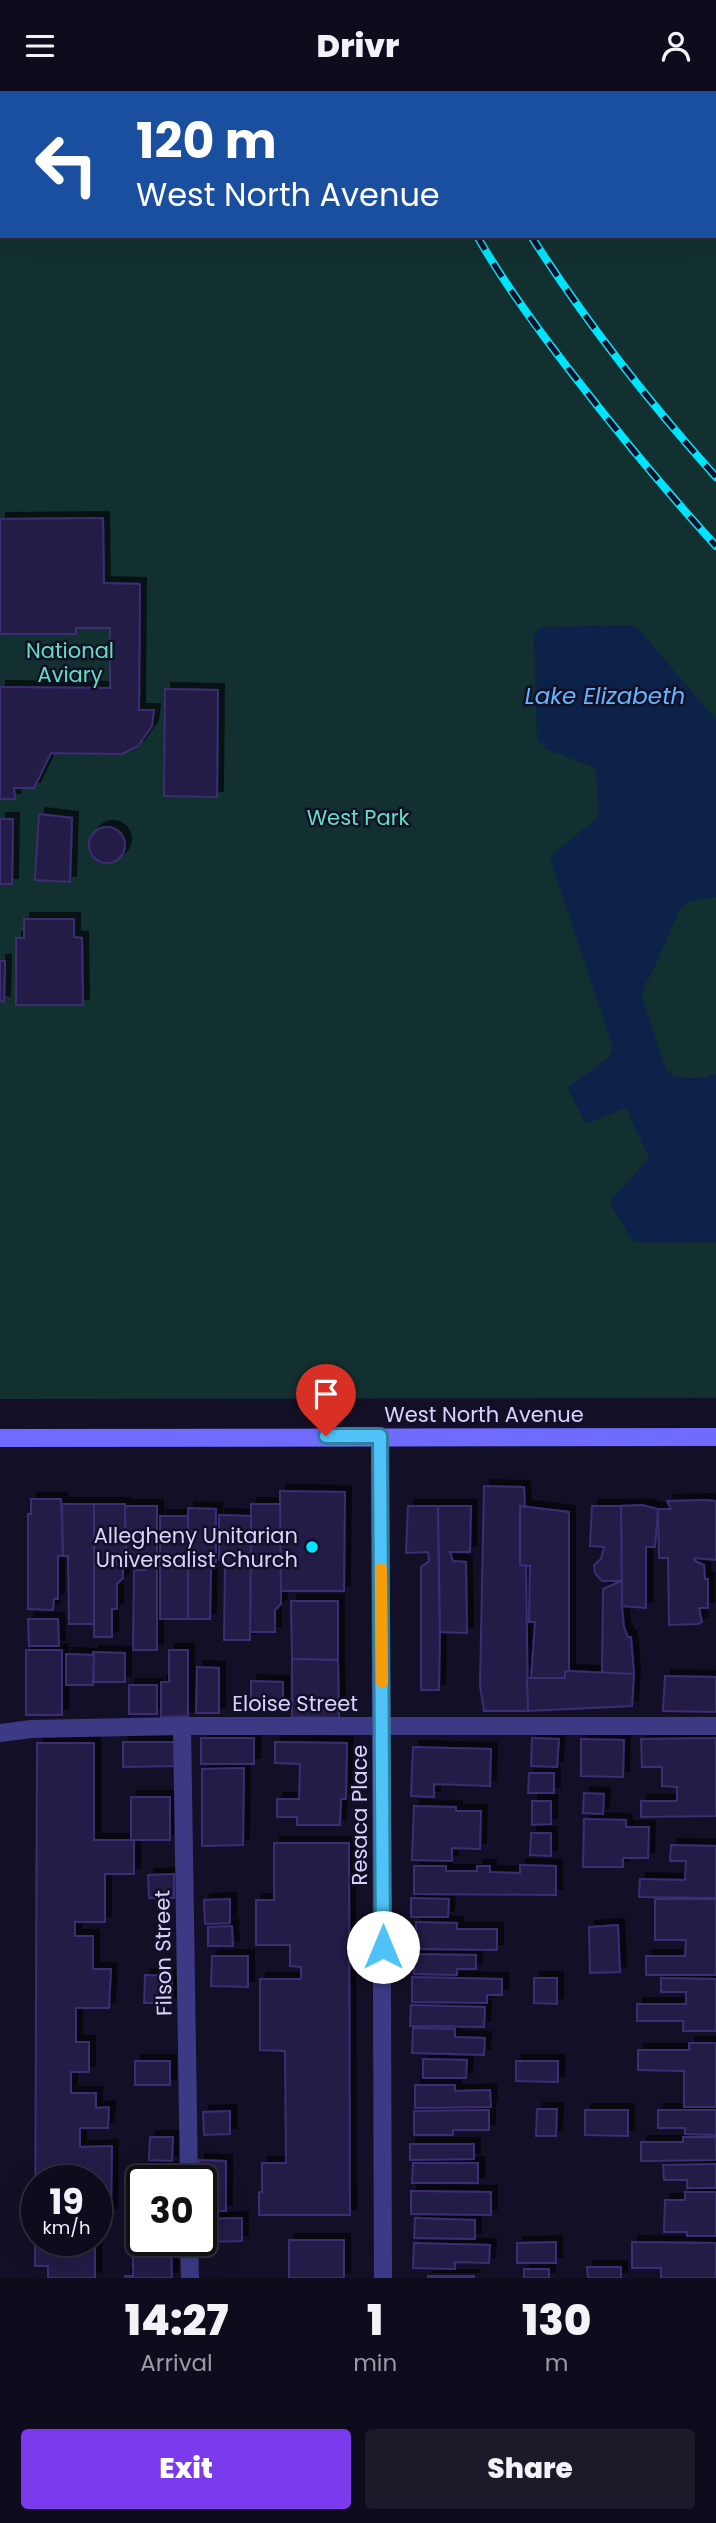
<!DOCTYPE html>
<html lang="en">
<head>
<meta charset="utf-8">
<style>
  body { margin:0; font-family:Poppins,sans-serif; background:#1c1929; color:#f1f3f6; height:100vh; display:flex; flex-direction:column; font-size:26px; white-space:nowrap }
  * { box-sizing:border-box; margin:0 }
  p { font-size:23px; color:#9b9ba3 }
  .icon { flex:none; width:38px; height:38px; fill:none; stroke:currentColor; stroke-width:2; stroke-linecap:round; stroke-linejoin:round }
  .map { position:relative; height:2187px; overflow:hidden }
  .sheet { display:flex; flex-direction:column; background:#0e0b1c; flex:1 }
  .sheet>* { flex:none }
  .hud { position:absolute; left:0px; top:0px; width:718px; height:147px; box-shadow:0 7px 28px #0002,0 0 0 2px #2e2b3b; background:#1a4fa0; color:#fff; overflow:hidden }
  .speed { position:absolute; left:21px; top:2074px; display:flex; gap:14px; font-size:35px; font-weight:700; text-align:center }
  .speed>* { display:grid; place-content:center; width:91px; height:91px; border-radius:50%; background:#0e0b1c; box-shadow:0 7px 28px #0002,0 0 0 2px #2e2b3b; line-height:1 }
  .speed small { font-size:18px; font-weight:400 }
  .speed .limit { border:4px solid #111; border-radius:10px; background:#fff; color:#111 }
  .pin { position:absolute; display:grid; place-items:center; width:60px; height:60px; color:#fff; margin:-72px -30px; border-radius:50% 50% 50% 0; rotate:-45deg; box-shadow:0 0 7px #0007 }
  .pin .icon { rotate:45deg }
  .me { position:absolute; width:77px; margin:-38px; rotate:0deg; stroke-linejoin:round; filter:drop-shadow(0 0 5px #0008) }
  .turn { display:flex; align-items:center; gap:24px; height:147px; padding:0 21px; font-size:32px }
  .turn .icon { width:91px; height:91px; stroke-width:2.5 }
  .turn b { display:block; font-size:49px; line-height:60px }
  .eta { display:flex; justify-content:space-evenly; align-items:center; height:119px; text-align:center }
  .eta b { font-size:42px; font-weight:800; line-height:49px }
  .primary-button { display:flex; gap:14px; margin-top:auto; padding:14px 21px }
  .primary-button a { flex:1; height:80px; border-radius:7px; background:#7c3aed; color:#fff; font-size:28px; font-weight:800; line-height:80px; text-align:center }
  .primary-button a+a { background:#1c1929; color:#f1f3f6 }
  header { display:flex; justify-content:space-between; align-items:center; height:91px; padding:0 21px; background:#0e0b1c; font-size:32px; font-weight:800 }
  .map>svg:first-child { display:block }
  .green { fill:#12302f }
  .water { fill:#0c2248 }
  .building { fill:#241b47; stroke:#3b2d73; stroke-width:2; filter:url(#shadow) }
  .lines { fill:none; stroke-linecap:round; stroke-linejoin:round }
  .street { stroke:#3d3a85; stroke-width:18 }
  .secondary { stroke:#6f6bff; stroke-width:18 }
  .rail-casing { stroke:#00e5ff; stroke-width:8 }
  .rail { stroke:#130f26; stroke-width:5; stroke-dasharray:16; stroke-linecap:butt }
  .route-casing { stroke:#337fa1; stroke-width:18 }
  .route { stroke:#4fc3f7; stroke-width:12 }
  .slow { stroke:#f59e0b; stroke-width:12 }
  .poi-dot { fill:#00e5ff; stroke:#130f26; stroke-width:2.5 }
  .labels { text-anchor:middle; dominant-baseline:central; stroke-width:5; stroke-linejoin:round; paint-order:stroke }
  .park-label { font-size:21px; fill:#5fe0c0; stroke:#130f26 }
  .street-label { font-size:21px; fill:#d9d4ff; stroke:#130f26 }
  .poi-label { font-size:21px; fill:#d9d4ff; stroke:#130f26; text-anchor:end }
  .water-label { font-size:23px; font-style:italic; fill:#62b6ff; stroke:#130f26 }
</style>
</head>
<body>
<header><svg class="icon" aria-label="menu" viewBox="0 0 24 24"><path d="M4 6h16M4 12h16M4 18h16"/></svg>Drivr<svg class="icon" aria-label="person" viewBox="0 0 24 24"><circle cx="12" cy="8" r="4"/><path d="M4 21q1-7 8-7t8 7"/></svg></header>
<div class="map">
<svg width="716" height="2187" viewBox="0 0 716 2187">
  <defs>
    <filter id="shadow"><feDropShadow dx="6" dy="-6" stdDeviation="0" flood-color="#0009"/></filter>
  </defs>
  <rect width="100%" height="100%" fill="#130f26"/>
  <!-- green -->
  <polygon class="green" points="0,0 574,2 2,2 2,145 716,145 716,127 716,1307 0,1308"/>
  <!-- water -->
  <path class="water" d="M631 534 637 536 716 629V806L687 811 680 818 649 888 645 892 642 907 666 978C675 991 694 987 709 986L711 983 716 984V1151L640 1152 632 1149 611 1114V1109L649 1067 626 1017 586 1033 567 997 608 967 613 957 550 768 554 762 596 728 599 721 596 681 593 676 546 658 537 649 534 545 539 537 544 536Z"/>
  <!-- building -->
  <g class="building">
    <polygon points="103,427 104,492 140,493 139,619 154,619 152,635 138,655 122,663 51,662 34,697 14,697 15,708 0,708 0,596 110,597 110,537 76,537 76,543 0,543 0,428"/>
    <polygon points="165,598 218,599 217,706 164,705"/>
    <polygon points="39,723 72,727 70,791 35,789"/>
    <polygon points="0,728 13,728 12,793 0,793"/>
    <circle cx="107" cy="754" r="18"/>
    <polygon points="24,828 74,828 74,846 82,847 83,914 16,914 16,847 24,847"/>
    <polygon points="0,870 5,870 4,911 0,910"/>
    <polygon points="484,1395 524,1396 525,1415 520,1415 520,1474 526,1475 528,1620 484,1620 480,1595"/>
    <polygon points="280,1400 345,1401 344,1500 280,1500"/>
    <polygon points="31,1408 61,1408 63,1465 58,1465 58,1508 54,1508 53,1519 28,1518 28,1423 31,1423"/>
    <polygon points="705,1409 716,1410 716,1469 695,1467 695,1470 704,1474 705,1488 708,1488 708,1517 699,1517 702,1531 698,1533 669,1534 668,1467 659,1467 658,1418 671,1418 667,1410"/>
    <polygon points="62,1413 94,1413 94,1533 69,1533 68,1465 63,1465"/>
    <polygon points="94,1413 125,1413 126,1464 116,1464 116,1472 123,1478 123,1487 117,1493 117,1518 112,1518 112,1546 94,1546"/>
    <polygon points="251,1413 280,1413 281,1513 275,1519 275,1541 250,1541"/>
    <polygon points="642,1414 658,1418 655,1456 646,1456 646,1517 622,1515 621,1415"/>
    <polygon points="125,1415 157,1415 157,1559 133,1559 134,1479 146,1479 146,1470 126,1470"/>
    <polygon points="408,1415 438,1415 440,1541 439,1599 421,1599 421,1476 429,1470 428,1461 406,1462"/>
    <polygon points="438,1415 471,1415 470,1461 450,1461 453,1470 466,1471 467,1542 440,1541"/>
    <polygon points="520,1415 569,1421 569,1580 565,1581 565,1587 531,1587 535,1531 529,1531 530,1475 520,1474"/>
    <polygon points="592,1415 621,1415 622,1515 624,1536 628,1546 631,1546 634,1583 602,1583 603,1498 621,1490 602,1490 595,1482 594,1474 601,1468 604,1456 590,1455"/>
    <polygon points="188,1417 216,1418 216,1476 211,1476 210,1528 188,1528"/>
    <polygon points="219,1424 251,1425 250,1549 224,1549 225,1469 219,1469"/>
    <rect x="160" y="1425" width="28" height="103"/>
    <polygon points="291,1510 338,1510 338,1569 292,1568"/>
    <polygon points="28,1528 58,1528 59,1555 29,1555"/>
    <rect x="26" y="1559" width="36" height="65"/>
    <polygon points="169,1559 188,1559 188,1625 161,1626 161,1591 169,1591"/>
    <polygon points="93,1561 125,1562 125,1591 94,1591"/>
    <polygon points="66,1563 94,1564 93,1594 66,1594"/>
    <polygon points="292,1568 338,1569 339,1627 292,1626"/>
    <polygon points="197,1576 219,1577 219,1622 196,1622"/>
    <polygon points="569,1580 634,1583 632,1615 528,1620 527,1587 565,1587 565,1581"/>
    <polygon points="665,1585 716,1586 716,1621 663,1620"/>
    <polygon points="251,1590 283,1591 283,1619 251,1619"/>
    <rect x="129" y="1594" width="28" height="29"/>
    <rect x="201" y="1647" width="53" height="26"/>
    <polygon points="532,1647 559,1648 557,1676 531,1675"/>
    <polygon points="716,1647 716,1725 641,1726 641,1710 677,1710 677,1696 662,1695 662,1676 642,1676 641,1648"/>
    <polygon points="581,1648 624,1649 623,1686 581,1685"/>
    <polygon points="123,1651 179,1651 179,1675 123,1676"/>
    <polygon points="275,1651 347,1652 346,1708 341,1708 340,1734 297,1734 297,1726 277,1726 277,1708 299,1708 300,1673 275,1672"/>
    <polygon points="37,1652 94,1652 94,1749 134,1749 134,1783 105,1783 105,1831 75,1831 75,1845 93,1845 93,1878 111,1878 109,1917 76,1917 76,1951 89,1951 89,1981 71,1981 71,2002 96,2002 96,2017 109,2016 108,2037 80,2037 80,2056 112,2055 111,2123 96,2123 96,2090 37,2090 37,2149 95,2149 95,2187 48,2187 48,2175 35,2175"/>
    <polygon points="413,1656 491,1658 490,1695 434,1693 434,1706 411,1705"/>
    <polygon points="244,1677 243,1754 202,1755 202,1678"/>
    <polygon points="529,1682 554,1682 554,1702 528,1702"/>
    <polygon points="584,1702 604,1703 603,1723 583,1722"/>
    <rect x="131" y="1706" width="39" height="43"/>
    <polygon points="532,1710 551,1710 551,1733 532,1734"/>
    <polygon points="414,1715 456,1716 456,1720 481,1720 480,1758 452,1757 452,1770 412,1769"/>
    <polygon points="584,1728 626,1729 626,1736 649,1736 648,1767 623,1767 623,1776 583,1776"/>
    <polygon points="531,1742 551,1742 551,1765 530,1764"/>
    <polygon points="274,1752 349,1752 350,2124 259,2124 259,2101 262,2101 262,2072 286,2072 285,1960 260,1959 260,1888 301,1888 301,1876 290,1875 290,1854 256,1854 256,1809 274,1809"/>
    <polygon points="671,1754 716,1755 716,1807 639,1806 640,1788 685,1789 686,1770 670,1770"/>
    <polygon points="520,1774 556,1775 556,1804 414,1803 414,1775 446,1775 446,1780 477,1780 477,1775 490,1775 490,1781 520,1782"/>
    <polygon points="174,1783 174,1807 149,1807 148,1784"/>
    <polygon points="411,1807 449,1808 448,1826 411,1826"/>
    <polygon points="230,1808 230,1832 205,1833 204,1809"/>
    <polygon points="655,1808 716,1808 716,1884 646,1884 646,1865 685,1865 686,1849 655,1849"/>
    <polygon points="416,1831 457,1832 457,1838 497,1838 497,1859 416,1858"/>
    <polygon points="618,1834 620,1881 590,1882 589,1836"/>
    <polygon points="232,1835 233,1855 208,1855 208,1836"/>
    <polygon points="414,1863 476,1864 476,1878 457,1878 457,1884 414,1883"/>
    <polygon points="212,1865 248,1865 248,1896 211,1895"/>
    <polygon points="145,1884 172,1885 172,1912 144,1912"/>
    <polygon points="412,1886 502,1888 502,1904 487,1904 487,1912 412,1911"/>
    <polygon points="534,1887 557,1887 557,1913 534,1912"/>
    <polygon points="661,1887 716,1888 716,1940 683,1940 683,1930 637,1930 637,1913 686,1913 686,1901 661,1901"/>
    <polygon points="411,1914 485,1916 484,1936 410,1935"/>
    <polygon points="413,1937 455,1938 455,1946 485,1947 484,1964 412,1962"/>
    <polygon points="689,1952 716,1952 716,2016 684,2016 684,1980 638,1979 638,1959 689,1959"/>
    <polygon points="423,1968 467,1969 466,1987 423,1987"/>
    <rect x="135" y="1970" width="35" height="24"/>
    <polygon points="516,1970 558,1970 558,1991 516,1990"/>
    <polygon points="415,1994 455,1994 455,2000 490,1999 491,2016 415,2017"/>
    <polygon points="537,2018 557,2018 556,2045 536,2045"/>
    <polygon points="489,2019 489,2039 453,2039 453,2044 414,2044 414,2020"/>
    <polygon points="585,2019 628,2019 628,2045 585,2044"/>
    <polygon points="658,2019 716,2019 716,2044 685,2043 685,2037 658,2037"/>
    <polygon points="230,2020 230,2043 204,2044 203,2021"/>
    <polygon points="150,2046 173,2046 172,2070 149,2069"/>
    <polygon points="683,2046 716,2046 716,2069 641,2070 641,2051 683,2051"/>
    <polygon points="410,2053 474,2053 474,2068 410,2069"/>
    <polygon points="199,2069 226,2070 226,2120 201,2120"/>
    <polygon points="413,2072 478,2072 478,2092 412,2092"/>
    <polygon points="716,2073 716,2097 687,2097 687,2089 664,2089 663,2074"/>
    <polygon points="173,2077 174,2090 142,2090 142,2095 133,2095 133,2078"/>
    <polygon points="411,2100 491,2101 491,2124 411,2123"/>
    <polygon points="685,2101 716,2101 716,2145 687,2145 687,2141 664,2141 665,2109 685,2109"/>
    <polygon points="140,2102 142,2102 142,2149 173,2149 173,2152 140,2152"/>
    <polygon points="242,2127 242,2150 201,2151 201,2128"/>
    <polygon points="415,2127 475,2129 475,2148 414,2147"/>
    <rect x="289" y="2149" width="55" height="38"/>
    <polygon points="556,2151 556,2172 517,2172 517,2152"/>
    <polygon points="632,2151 716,2152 716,2187 661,2187 661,2177 632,2177"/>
    <polygon points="414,2152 490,2154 489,2172 455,2171 455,2178 413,2177"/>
    <polygon points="171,2154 172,2187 125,2187 125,2185 133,2185 133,2155"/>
    <polygon points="587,2176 621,2176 621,2187 588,2187"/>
    <rect x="524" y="2178" width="25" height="9"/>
    <rect x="428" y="2185" width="46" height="2"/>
  </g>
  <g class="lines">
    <!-- street -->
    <g class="street">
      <polyline points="380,1345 383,2187"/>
      <polyline points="182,1635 189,2090"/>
      <polyline points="0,1642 31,1638 182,1635 716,1635"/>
      <polyline points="189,2149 190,2187"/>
    </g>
    <!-- secondary -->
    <g class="secondary">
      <polyline points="656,0 658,2"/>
      <polyline points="0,1347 716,1346"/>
    </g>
    <defs>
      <g id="rail">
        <polyline points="400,0 400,2"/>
        <polyline points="448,0 449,2"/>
        <path d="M477 145C506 196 542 244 578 290 622 347 668 402 716 455"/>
        <path d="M531 145C585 230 649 311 716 386"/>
      </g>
    </defs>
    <!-- rail casing -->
    <use href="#rail" class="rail-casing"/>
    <!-- rail -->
    <use href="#rail" class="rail"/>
  </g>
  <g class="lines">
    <defs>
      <polyline id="route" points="326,1345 380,1345 383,1856"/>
    </defs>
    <!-- route casing -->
    <use href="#route" class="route-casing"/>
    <!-- route -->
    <use href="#route" class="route"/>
    <!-- slow -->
    <polyline class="slow" points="381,1478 382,1591"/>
  </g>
  <!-- markers -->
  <circle class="poi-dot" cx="312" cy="1456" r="7"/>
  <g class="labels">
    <!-- park labels -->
    <g class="park-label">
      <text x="70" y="559">National<tspan x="70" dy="24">Aviary</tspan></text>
      <text x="358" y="726">West Park</text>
    </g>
    <!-- street labels -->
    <g class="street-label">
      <text x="484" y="1323">West North Avenue</text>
      <text x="295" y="1612">Eloise Street</text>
      <text transform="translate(359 1724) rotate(-90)">Resaca Place</text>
      <text transform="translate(163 1862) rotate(-91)">Filson Street</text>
    </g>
    <!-- poi labels -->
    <g class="poi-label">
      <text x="298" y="1444">Allegheny Unitarian<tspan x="298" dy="24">Universalist Church</tspan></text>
    </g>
    <!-- water labels -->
    <g class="water-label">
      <text x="605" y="605">Lake Elizabeth</text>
    </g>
  </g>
</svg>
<div class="speed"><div>19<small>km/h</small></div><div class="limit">30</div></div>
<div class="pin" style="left:326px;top:1345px;background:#d93025"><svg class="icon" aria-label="arrive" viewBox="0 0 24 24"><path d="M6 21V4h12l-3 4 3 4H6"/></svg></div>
<svg class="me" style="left:383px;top:1856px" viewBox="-20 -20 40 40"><circle r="19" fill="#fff"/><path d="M0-13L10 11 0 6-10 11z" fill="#4fc3f7"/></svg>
<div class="hud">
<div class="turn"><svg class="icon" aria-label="left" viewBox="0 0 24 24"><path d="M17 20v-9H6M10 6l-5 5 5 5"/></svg><div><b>120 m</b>West North Avenue</div></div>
</div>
</div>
<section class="sheet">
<div class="eta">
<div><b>14:27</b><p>Arrival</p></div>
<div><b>1</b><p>min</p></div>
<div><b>130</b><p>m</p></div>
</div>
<div class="primary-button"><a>Exit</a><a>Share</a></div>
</section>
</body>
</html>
